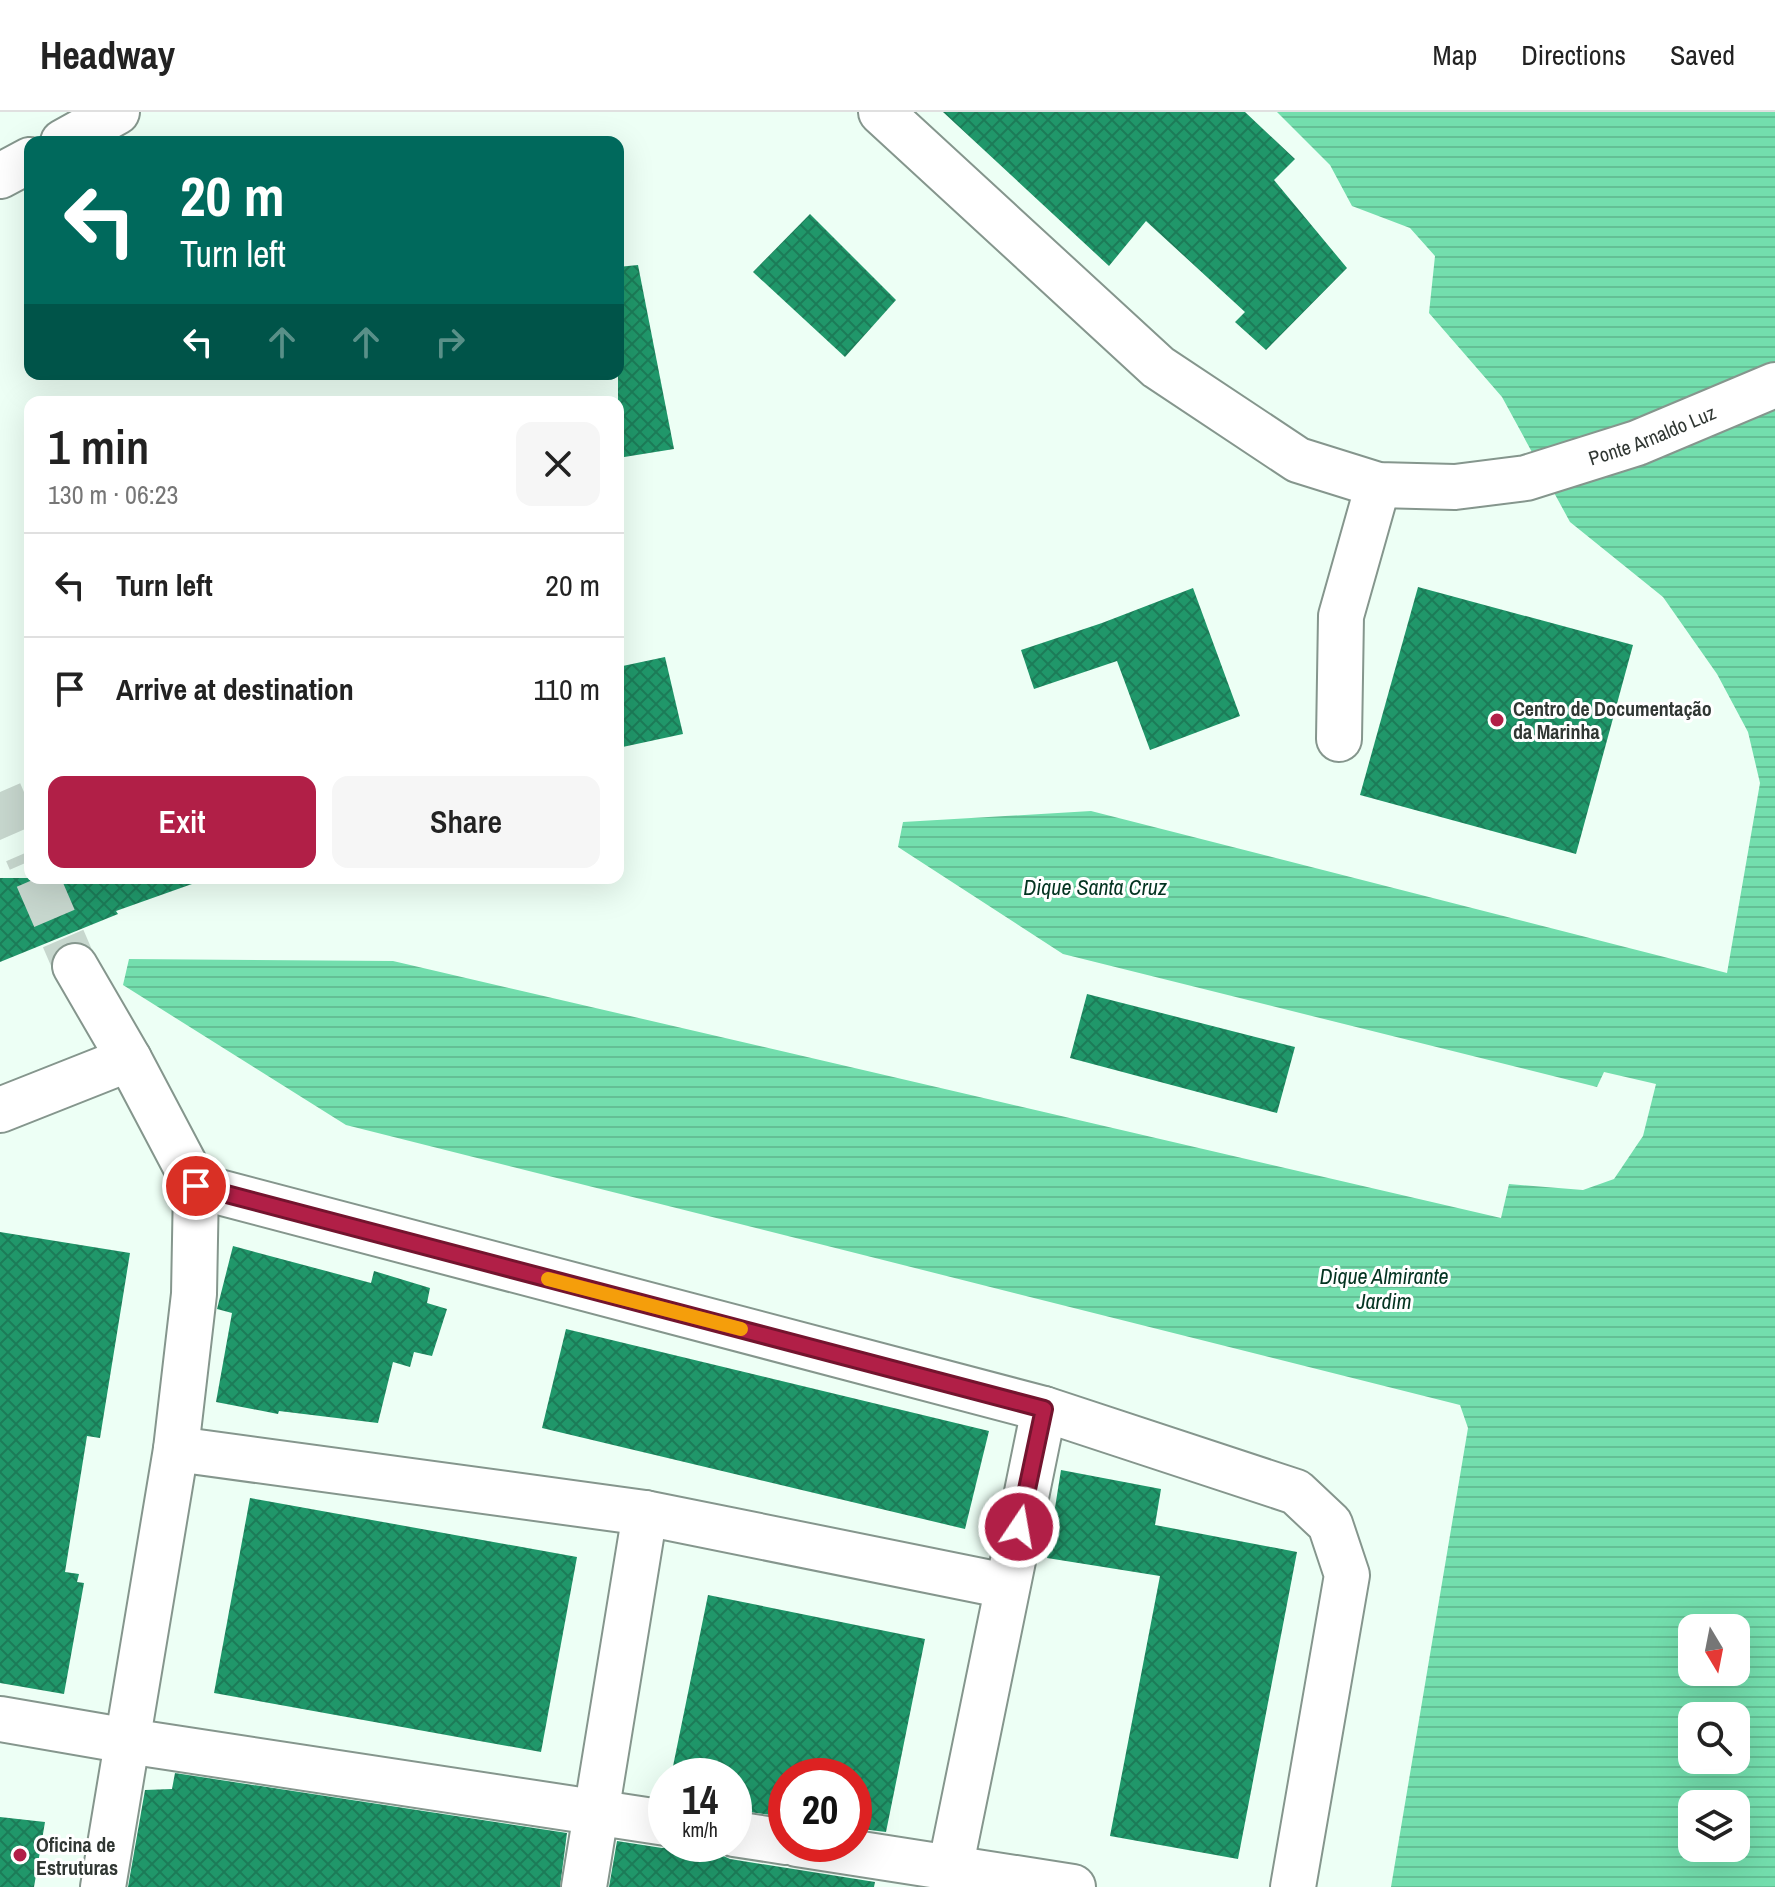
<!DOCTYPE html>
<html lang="en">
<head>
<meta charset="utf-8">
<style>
  body { margin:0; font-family:"Archivo Narrow",sans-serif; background:#f6f6f6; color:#222; height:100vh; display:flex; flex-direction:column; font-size:30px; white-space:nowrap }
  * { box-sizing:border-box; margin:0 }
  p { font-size:26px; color:#767676 }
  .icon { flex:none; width:44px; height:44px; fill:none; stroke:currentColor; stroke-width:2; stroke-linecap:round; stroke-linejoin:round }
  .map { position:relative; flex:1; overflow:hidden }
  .details { position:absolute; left:24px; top:284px; width:600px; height:488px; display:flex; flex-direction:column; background:#fff; border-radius:16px; box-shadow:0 8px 32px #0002 }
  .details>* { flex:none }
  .top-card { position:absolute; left:24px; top:24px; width:600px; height:244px; border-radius:16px; box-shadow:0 8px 32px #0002; background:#00695c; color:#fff; overflow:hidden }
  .needle { width:52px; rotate:170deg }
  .tools { position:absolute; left:1678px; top:1502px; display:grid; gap:16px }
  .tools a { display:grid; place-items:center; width:72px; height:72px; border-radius:16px; background:#fff; box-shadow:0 8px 32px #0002; font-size:40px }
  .speed { position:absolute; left:648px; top:1646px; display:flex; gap:16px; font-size:40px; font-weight:700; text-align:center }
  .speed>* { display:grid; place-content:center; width:104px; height:104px; border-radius:50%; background:#fff; box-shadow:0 8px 32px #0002; line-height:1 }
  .speed small { font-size:20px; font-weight:400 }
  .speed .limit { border:12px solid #d22; background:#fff; color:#111 }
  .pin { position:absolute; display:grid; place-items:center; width:68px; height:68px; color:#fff; margin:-34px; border:4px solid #fff; border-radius:50%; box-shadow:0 2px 8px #0007 }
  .me { position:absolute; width:88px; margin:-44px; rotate:12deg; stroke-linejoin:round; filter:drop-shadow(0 0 6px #0008) }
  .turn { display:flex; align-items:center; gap:28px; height:168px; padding:0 24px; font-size:36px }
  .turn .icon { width:104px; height:104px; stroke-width:2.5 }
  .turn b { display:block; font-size:56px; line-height:68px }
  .lanes { display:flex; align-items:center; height:76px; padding:0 24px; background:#0003; justify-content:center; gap:40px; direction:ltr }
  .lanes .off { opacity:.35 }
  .round { display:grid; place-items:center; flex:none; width:84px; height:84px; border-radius:16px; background:#f6f6f6 }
  .head { display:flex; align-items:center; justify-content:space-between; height:136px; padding:0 24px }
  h1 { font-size:48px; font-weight:600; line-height:60px }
  .cta { display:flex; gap:16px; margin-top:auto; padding:16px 24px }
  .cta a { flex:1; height:92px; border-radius:16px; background:#b11f47; color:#fff; font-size:32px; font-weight:600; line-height:92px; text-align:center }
  .cta a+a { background:#f6f6f6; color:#222 }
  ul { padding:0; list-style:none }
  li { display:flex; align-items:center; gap:24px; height:104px; padding:0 24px; border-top:2px solid #e0e0e0 }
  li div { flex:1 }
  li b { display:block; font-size:30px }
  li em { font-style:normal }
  header { display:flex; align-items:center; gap:48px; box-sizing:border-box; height:112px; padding:0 40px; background:#fff; border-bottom:2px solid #e0e0e0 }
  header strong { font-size:38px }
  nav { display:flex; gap:44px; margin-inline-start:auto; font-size:28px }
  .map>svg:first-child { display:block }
  .water { fill:url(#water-rules); fill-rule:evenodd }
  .building { fill:url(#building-cross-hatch) }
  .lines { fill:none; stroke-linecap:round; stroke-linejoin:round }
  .minor-tunnel { stroke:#c7d7ce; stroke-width:44; stroke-dasharray:44 22; stroke-linecap:butt }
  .minor-casing { stroke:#85968d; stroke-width:48 }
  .minor { stroke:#fff; stroke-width:44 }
  .route-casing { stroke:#73142e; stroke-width:20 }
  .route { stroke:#b11f47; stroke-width:14 }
  .slow { stroke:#f59e0b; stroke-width:14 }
  .poi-dot { fill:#b11f47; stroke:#fff; stroke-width:3 }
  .labels { text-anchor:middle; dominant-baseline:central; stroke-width:6; stroke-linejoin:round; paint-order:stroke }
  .street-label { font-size:20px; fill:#303733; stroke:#fff }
  .poi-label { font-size:20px; font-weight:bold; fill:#303733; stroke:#fff; text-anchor:start }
  .water-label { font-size:22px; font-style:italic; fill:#033421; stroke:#fff }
</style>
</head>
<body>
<header>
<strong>Headway</strong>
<nav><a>Map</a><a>Directions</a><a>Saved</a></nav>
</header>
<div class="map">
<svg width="1775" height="1775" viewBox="0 0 1775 1775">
  <defs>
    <pattern id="water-rules" width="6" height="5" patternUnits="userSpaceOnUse" patternTransform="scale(2)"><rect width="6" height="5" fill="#73dead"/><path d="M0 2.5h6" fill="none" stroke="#64bf95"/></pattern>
    <pattern id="building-cross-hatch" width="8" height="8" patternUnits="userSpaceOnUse" patternTransform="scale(2)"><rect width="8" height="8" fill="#20976a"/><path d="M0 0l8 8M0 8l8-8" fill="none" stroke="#1c7c58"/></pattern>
  </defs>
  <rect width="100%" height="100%" fill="#edfff5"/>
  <!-- water -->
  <path class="water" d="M1277 0H1775V1775H1391L1468 1316 1460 1293 346 1013 123 873 129 847 393 849 1501 1106 1509 1072 1583 1078 1614 1067 1643 1024 1656 972 1604 960 1597 975 1063 842 898 735 903 710 1091 699 1727 861 1760 671 1748 620 1717 562 1663 485 1570 410 1502 285 1429 201 1435 144 1410 116 1352 94 1330 53ZM1692 1516H1736V1560H1692ZM1692 1604H1736V1648H1692ZM1692 1692H1736V1736H1692Z"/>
  <!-- building -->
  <g class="building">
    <polygon points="943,0 1245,0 1295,47 1274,68 1347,156 1266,238 1235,210 1245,200 1146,109 1109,154"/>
    <polygon points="810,102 896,188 845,245 753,160"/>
    <polygon points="638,153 674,337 618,346 618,155"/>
    <polygon points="1418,475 1633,533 1576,742 1360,683"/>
    <polygon points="1193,476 1240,604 1150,638 1117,549 1034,577 1021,538 1102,511"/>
    <polygon points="665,545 683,622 618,636 618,555"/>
    <polygon points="0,766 191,766 192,772 116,799 118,802 0,850"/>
    <polygon points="1087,882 1295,935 1277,1001 1070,946"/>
    <polygon points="0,1120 130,1141 100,1326 87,1324 65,1460 79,1462 77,1470 84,1471 64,1582 0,1571"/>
    <polygon points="233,1134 371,1171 374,1159 430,1176 427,1191 447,1197 432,1244 414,1240 410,1255 393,1250 378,1311 279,1299 278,1302 216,1290 232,1201 217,1197"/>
    <polygon points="566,1217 989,1319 965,1417 542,1316"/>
    <polygon points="1061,1358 1161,1377 1155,1413 1297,1440 1238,1747 1110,1724 1160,1464 1047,1446"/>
    <polygon points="250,1386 577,1445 541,1640 214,1581"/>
    <polygon points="708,1483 925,1527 886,1720 854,1716 854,1664 786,1664 786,1705 734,1698 734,1664 671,1664"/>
    <polygon points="175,1661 567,1721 560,1775 128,1775 145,1678 172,1677"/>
    <polygon points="0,1705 45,1710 34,1775 0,1775"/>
    <polygon points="617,1729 662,1736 678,1732 711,1732 719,1742 730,1747 875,1770 874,1775 609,1775"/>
  </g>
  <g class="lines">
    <!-- minor-tunnel -->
    <g class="minor-tunnel">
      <polyline points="0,680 30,749"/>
      <polyline points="37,766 75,854"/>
    </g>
    <defs>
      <g id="minor">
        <path id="s1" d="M881 0 1158 255 1298 348 1378 373 1455 375 1526 366 1637 331 1775 273"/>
        <polyline points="63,30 117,0"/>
        <polyline points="0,64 30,48"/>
        <polyline points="1339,627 1341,504 1378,373"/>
        <polyline points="75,854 129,947 196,1074 194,1182 176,1337 103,1775"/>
        <polyline points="0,998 129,947"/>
        <polyline points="196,1074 1044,1297 1296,1380 1330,1412 1347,1463 1293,1775"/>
        <polyline points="176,1337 645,1401 1006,1474"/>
        <polyline points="0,1607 128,1629 666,1711"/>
        <polyline points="734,1722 786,1730"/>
        <polyline points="797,1732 1073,1775"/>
        <polyline points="950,1757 1044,1297"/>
        <polyline points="584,1775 645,1401"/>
      </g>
    </defs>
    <!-- minor casing -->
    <use href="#minor" class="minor-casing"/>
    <!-- minor -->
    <use href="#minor" class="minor"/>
  </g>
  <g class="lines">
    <defs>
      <polyline id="route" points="196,1074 1044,1297 1019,1415"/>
    </defs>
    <!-- route casing -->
    <use href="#route" class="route-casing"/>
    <!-- route -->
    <use href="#route" class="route"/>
    <!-- slow -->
    <polyline class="slow" points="548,1167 741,1217"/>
  </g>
  <!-- markers -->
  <g class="poi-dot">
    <circle cx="1497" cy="608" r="8"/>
    <circle cx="20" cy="1743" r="8"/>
  </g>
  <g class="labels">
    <!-- street labels -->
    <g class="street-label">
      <text stroke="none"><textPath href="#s1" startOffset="910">Ponte Arnaldo Luz</textPath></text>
    </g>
    <!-- poi labels -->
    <g class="poi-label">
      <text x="1513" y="596">Centro de Documentação<tspan x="1513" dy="23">da Marinha</tspan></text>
      <text x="36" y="1732">Oficina de<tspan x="36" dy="23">Estruturas</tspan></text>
    </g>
    <!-- water labels -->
    <g class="water-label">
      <text x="1095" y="775">Dique Santa Cruz</text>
      <text x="1384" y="1164">Dique Almirante<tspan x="1384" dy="25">Jardim</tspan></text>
    </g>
  </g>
</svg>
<div class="tools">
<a><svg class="needle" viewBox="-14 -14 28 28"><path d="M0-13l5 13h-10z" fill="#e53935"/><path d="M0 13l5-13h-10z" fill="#767676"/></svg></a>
<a><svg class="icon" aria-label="search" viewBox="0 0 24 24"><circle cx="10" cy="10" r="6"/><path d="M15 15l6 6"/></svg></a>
<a><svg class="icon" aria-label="layers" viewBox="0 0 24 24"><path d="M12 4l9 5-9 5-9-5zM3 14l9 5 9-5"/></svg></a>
</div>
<div class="speed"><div>14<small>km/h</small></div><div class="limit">20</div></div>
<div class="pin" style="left:196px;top:1074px;background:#d93025"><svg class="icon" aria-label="arrive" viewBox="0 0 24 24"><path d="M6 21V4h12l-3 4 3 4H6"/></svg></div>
<svg class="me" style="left:1019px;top:1415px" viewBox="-20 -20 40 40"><circle r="17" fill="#b11f47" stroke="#fff" stroke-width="3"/><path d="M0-11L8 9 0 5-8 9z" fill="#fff"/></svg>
<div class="top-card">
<div class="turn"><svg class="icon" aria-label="left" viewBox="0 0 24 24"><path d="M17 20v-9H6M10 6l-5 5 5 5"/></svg><div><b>20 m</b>Turn left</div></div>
<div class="lanes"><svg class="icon" aria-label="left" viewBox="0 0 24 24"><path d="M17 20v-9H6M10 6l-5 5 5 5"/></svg><svg class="icon off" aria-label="ahead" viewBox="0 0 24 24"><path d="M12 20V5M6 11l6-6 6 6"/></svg><svg class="icon off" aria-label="ahead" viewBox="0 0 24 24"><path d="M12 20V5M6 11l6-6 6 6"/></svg><svg class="icon off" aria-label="right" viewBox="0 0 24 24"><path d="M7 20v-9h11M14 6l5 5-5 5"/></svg></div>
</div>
<section class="details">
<div class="head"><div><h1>1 min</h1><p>130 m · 06:23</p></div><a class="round"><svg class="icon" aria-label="close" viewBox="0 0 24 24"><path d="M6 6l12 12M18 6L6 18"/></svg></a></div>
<ul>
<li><svg class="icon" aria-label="left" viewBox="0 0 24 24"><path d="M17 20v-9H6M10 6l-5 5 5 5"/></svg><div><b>Turn left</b></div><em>20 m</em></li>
<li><svg class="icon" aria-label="arrive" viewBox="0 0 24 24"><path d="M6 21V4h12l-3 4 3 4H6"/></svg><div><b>Arrive at destination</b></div><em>110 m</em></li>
</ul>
<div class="cta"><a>Exit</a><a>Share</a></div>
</section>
</div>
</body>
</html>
